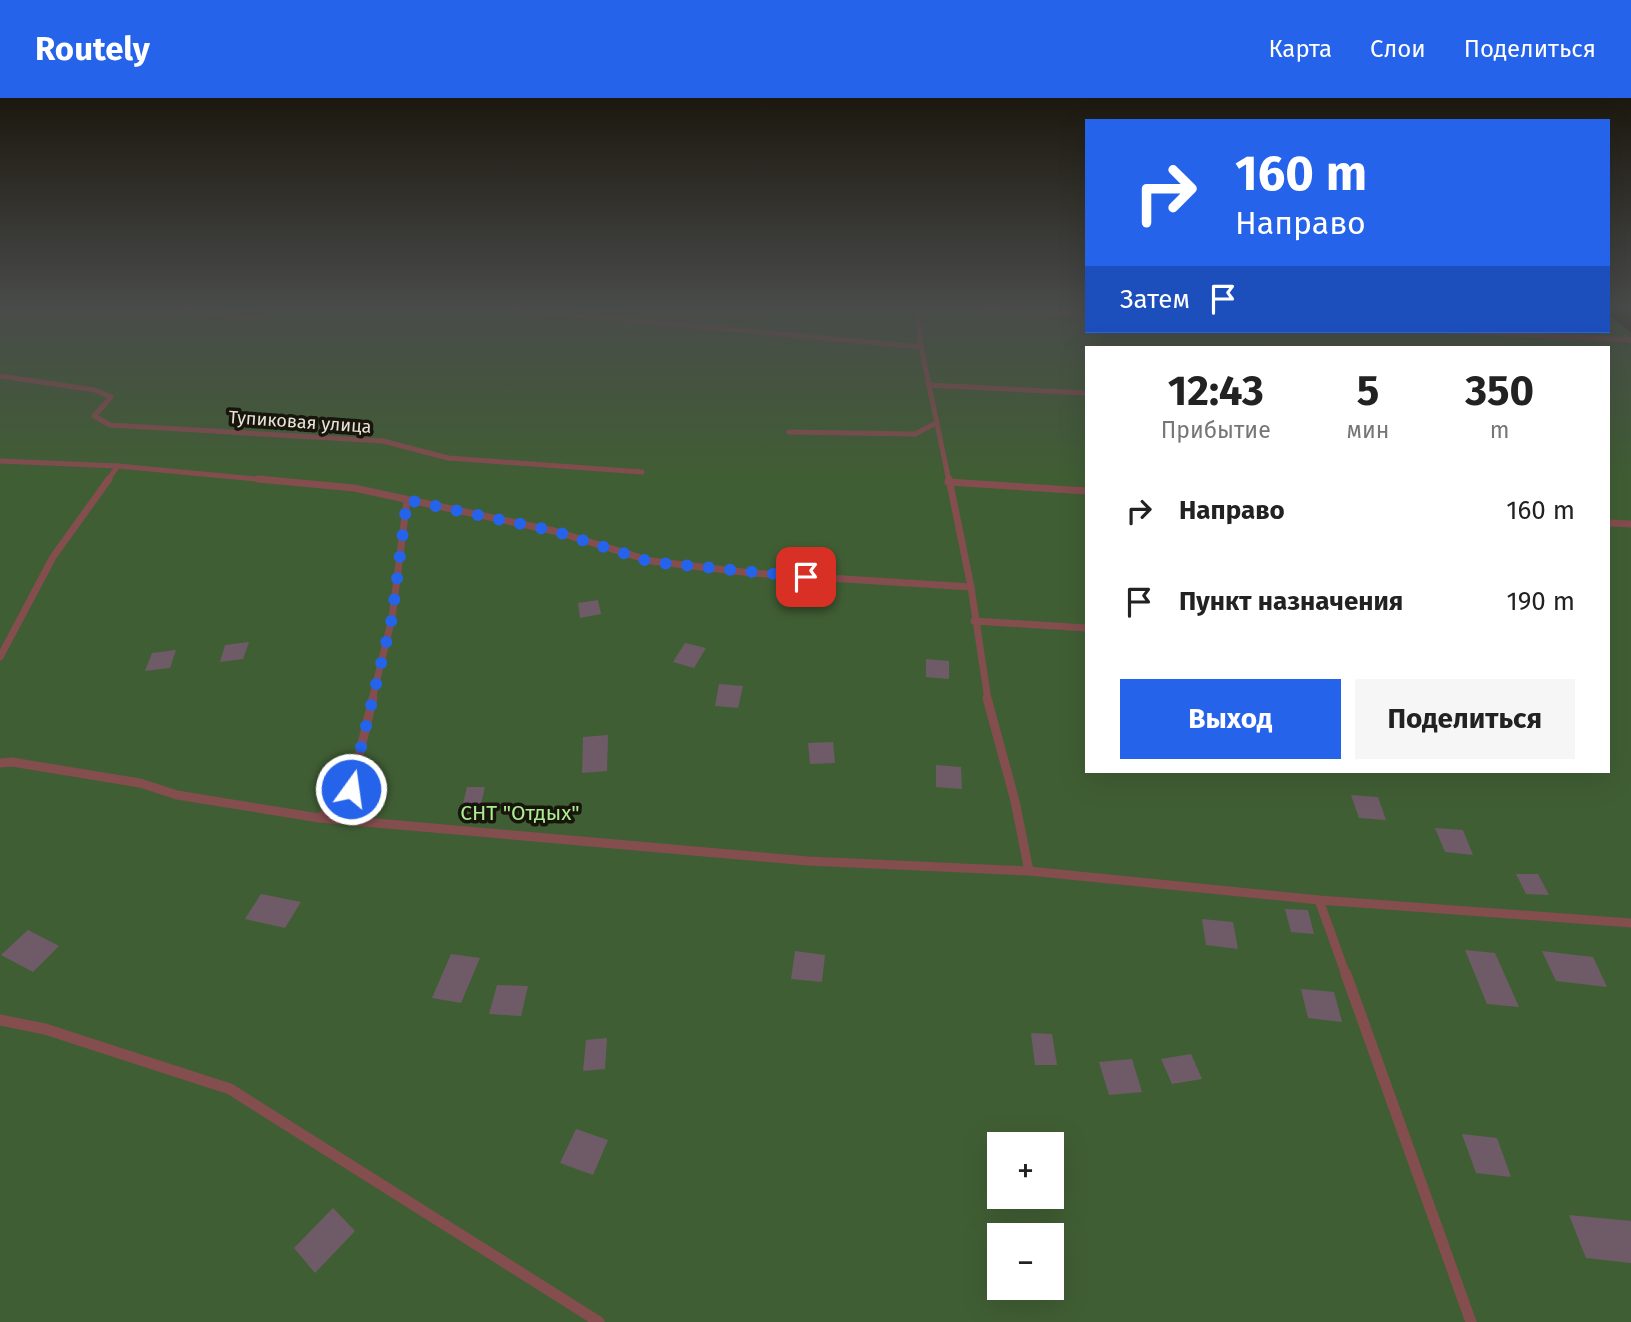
<!DOCTYPE html>
<html lang="ru">
<head>
<meta charset="utf-8">
<style>
  body { margin:0; font-family:"Fira Sans",sans-serif; background:#f6f6f6; color:#222; height:100vh; display:flex; flex-direction:column; font-size:26px; white-space:nowrap }
  * { box-sizing:border-box; margin:0 }
  p { font-size:23px; color:#767676 }
  .icon { flex:none; width:38px; height:38px; fill:none; stroke:currentColor; stroke-width:2; stroke-linecap:round; stroke-linejoin:round }
  .map { position:relative; flex:1; overflow:hidden }
  .details { position:absolute; left:1085px; top:248px; width:525px; height:427px; display:flex; flex-direction:column; background:#fff; border-radius:0px; box-shadow:0 7px 28px #0002 }
  .details>* { flex:none }
  .hud { position:absolute; left:1085px; top:21px; width:525px; height:214px; border-radius:0px; box-shadow:0 7px 28px #0002; background:#2563eb; color:#fff; overflow:hidden }
  .tools { position:absolute; left:987px; top:1034px; display:grid; gap:14px }
  .tools a { display:grid; place-items:center; width:77px; height:77px; border-radius:0px; background:#fff; box-shadow:0 7px 28px #0002; font-size:35px }
  .pin { position:absolute; display:grid; place-items:center; width:60px; height:60px; color:#fff; margin:-30px; border-radius:14px; box-shadow:0 4px 10px #0006 }
  .me { position:absolute; width:77px; margin:-38px; rotate:14deg; stroke-linejoin:round; filter:drop-shadow(0 0 5px #0008) }
  .turn { display:flex; align-items:center; gap:24px; height:147px; padding:0 35px; font-size:32px }
  .turn .icon { width:91px; height:91px; stroke-width:2.5 }
  .turn b { display:block; font-size:49px; line-height:60px }
  .then { display:flex; align-items:center; height:66px; padding:0 35px; background:#0003; gap:14px; font-size:26px }
  .eta { display:flex; justify-content:space-evenly; align-items:center; height:119px; text-align:center }
  .eta b { font-size:42px; font-weight:700; line-height:49px }
  .primary-button { display:flex; gap:14px; margin-top:auto; padding:14px 35px }
  .primary-button a { flex:1; height:80px; border-radius:0px; background:#2563eb; color:#fff; font-size:28px; font-weight:700; line-height:80px; text-align:center }
  .primary-button a+a { background:#f6f6f6; color:#222 }
  ul { padding:0; list-style:none }
  li { display:flex; align-items:center; gap:21px; height:91px; padding:0 35px }
  li div { flex:1 }
  li b { display:block; font-size:26px }
  li em { font-style:normal }
  header { display:flex; align-items:center; gap:42px; box-sizing:border-box; height:98px; padding:0 35px; background:#2563eb; color:#fff }
  header strong { font-size:33px }
  nav { display:flex; gap:38px; margin-inline-start:auto; font-size:24px }
  .map>svg:first-child { display:block }
  .green { fill:#405e34; fill-rule:evenodd }
  .building { fill:#6e5b67 }
  .lines { fill:none; stroke-linecap:round; stroke-linejoin:round }
  .lane-far3 { stroke:#844d4e; stroke-width:5 }
  .lane-far2 { stroke:#844d4e; stroke-width:7 }
  .lane-far1 { stroke:#844d4e; stroke-width:9 }
  .lane { stroke:#844d4e; stroke-width:11 }
  .route { stroke:#2563eb; stroke-width:12; stroke-dasharray:0 21.6 }
  .labels { text-anchor:middle; dominant-baseline:central; stroke-width:7; stroke-linejoin:round; paint-order:stroke }
  .far-street-label { font-size:18px; fill:#e8e4d9; stroke:#18150d }
  .park-label { font-size:21px; fill:#acec92; stroke:#18150d }
</style>
</head>
<body>
<header>
<strong>Routely</strong>
<nav><a>Карта</a><a>Слои</a><a>Поделиться</a></nav>
</header>
<div class="map">
<svg width="1631" height="1224" viewBox="0 0 1631 1224">
  <rect width="100%" height="100%" fill="#322c1b"/>
  <!-- green -->
  <path class="green" d="M0 208H1087V233H1608V216L1631 235V1224H0ZM1087 250H1608V674H1087ZM999 1046H1052V1099H999ZM999 1138H1052V1190H999Z"/>
  <!-- building -->
  <g class="building">
    <polygon points="598,502 601,516 580,520 578,505"/>
    <polygon points="249,544 243,561 220,564 225,547"/>
    <polygon points="685,545 706,550 694,570 673,564"/>
    <polygon points="176,552 170,570 145,573 152,555"/>
    <polygon points="926,561 949,563 949,581 926,579"/>
    <polygon points="719,586 743,588 738,610 715,608"/>
    <polygon points="608,637 607,673 582,675 583,639"/>
    <polygon points="833,644 835,665 810,666 808,645"/>
    <polygon points="936,667 961,669 962,691 936,689"/>
    <polygon points="467,689 485,689 480,710 462,710"/>
    <polygon points="1351,697 1378,699 1386,722 1359,720"/>
    <polygon points="1435,730 1463,732 1473,757 1445,754"/>
    <polygon points="1516,776 1538,776 1549,797 1526,796"/>
    <polygon points="261,796 301,804 285,830 245,821"/>
    <polygon points="1285,811 1308,812 1314,836 1291,834"/>
    <polygon points="1202,821 1233,824 1238,851 1206,847"/>
    <polygon points="28,832 59,848 33,874 1,857"/>
    <polygon points="1465,852 1495,855 1519,909 1487,906"/>
    <polygon points="795,853 825,857 822,884 791,881"/>
    <polygon points="1542,853 1593,859 1607,889 1556,883"/>
    <polygon points="451,856 480,860 461,905 432,900"/>
    <polygon points="497,887 528,888 521,918 489,916"/>
    <polygon points="1301,891 1334,894 1342,924 1308,920"/>
    <polygon points="1031,935 1052,936 1057,967 1035,967"/>
    <polygon points="607,940 605,971 583,973 586,942"/>
    <polygon points="1191,956 1202,981 1172,986 1161,961"/>
    <polygon points="1132,961 1142,994 1109,997 1099,964"/>
    <polygon points="576,1031 608,1042 593,1077 560,1065"/>
    <polygon points="1462,1036 1497,1040 1511,1079 1476,1075"/>
    <polygon points="333,1110 355,1133 315,1175 294,1150"/>
    <polygon points="1569,1117 1631,1123 1631,1165 1586,1160"/>
  </g>
  <g class="lines">
    <!-- lane-far3 -->
    <g class="lane-far3">
      <polyline points="160,208 258,221 281,208"/>
      <polyline points="480,208 921,249"/>
      <polyline points="917,208 921,249 949,383"/>
      <polyline points="918,208 1087,216"/>
      <polyline points="1449,233 1631,242"/>
      <polyline points="0,278 95,292 111,299 94,318 110,327 383,343 448,360 642,374"/>
      <polyline points="928,287 1087,295"/>
      <polyline points="789,334 915,336 936,325"/>
      <polyline points="0,363 118,368 276,383"/>
      <polyline points="107,383 118,368"/>
    </g>
    <!-- lane-far2 -->
    <g class="lane-far2">
      <polyline points="258,381 354,390 554,433 651,463 751,475 971,489"/>
      <polyline points="949,381 971,489 988,602"/>
      <polyline points="948,384 1087,393"/>
      <polyline points="1608,425 1631,426"/>
      <polyline points="974,523 1087,530"/>
      <polyline points="0,559 53,459 109,381"/>
      <polyline points="372,602 392,520 407,402"/>
    </g>
    <!-- lane-far1 -->
    <g class="lane-far1">
      <polyline points="987,600 1015,703 1029,773"/>
      <polyline points="0,665 12,664 140,685 177,697 319,720 808,763 1029,773 1319,802 1631,825"/>
      <polyline points="319,720 337,707 351,691 373,600"/>
      <polyline points="1319,802 1346,877"/>
    </g>
    <!-- lane -->
    <g class="lane">
      <polyline points="1346,876 1471,1224"/>
      <polyline points="0,922 45,931 230,991 599,1224"/>
    </g>
  </g>
  <!-- sky -->
  <linearGradient id="sky" x2="0" y2="1"><stop stop-color="#1c180f"/><stop offset="0.55" stop-color="#494b4a"/><stop offset="1" stop-color="#494b4a" stop-opacity="0"/></linearGradient>
  <rect width="1631" height="379" fill="url(#sky)"/>
  <g class="lines">
    <!-- route -->
    <polyline class="route" points="351,691 392,520 407,402 554,433 651,464 806,479"/>
  </g>
  <g class="labels">
    <!-- far-street labels -->
    <g class="far-street-label">
      <text transform="translate(300 324) rotate(4)">Тупиковая улица</text>
    </g>
    <!-- park labels -->
    <g class="park-label">
      <text x="520" y="715">СНТ "Отдых"</text>
    </g>
  </g>
</svg>
<div class="tools">
<a>+</a>
<a>−</a>
</div>
<div class="pin" style="left:806px;top:479px;background:#d93025"><svg class="icon" aria-label="arrive" viewBox="0 0 24 24"><path d="M6 21V4h12l-3 4 3 4H6"/></svg></div>
<svg class="me" style="left:351px;top:691px" viewBox="-20 -20 40 40"><circle r="17" fill="#2563eb" stroke="#fff" stroke-width="3"/><path d="M0-11L8 9 0 5-8 9z" fill="#fff"/></svg>
<div class="hud">
<div class="turn"><svg class="icon" aria-label="right" viewBox="0 0 24 24"><path d="M7 20v-9h11M14 6l5 5-5 5"/></svg><div><b>160 m</b>Направо</div></div>
<div class="then">Затем<svg class="icon" aria-label="arrive" viewBox="0 0 24 24"><path d="M6 21V4h12l-3 4 3 4H6"/></svg></div>
</div>
<section class="details">
<div class="eta">
<div><b>12:43</b><p>Прибытие</p></div>
<div><b>5</b><p>мин</p></div>
<div><b>350</b><p>m</p></div>
</div>
<ul>
<li><svg class="icon" aria-label="right" viewBox="0 0 24 24"><path d="M7 20v-9h11M14 6l5 5-5 5"/></svg><div><b>Направо</b></div><em>160 m</em></li>
<li><svg class="icon" aria-label="arrive" viewBox="0 0 24 24"><path d="M6 21V4h12l-3 4 3 4H6"/></svg><div><b>Пункт назначения</b></div><em>190 m</em></li>
</ul>
<div class="primary-button"><a>Выход</a><a>Поделиться</a></div>
</section>
</div>
</body>
</html>
